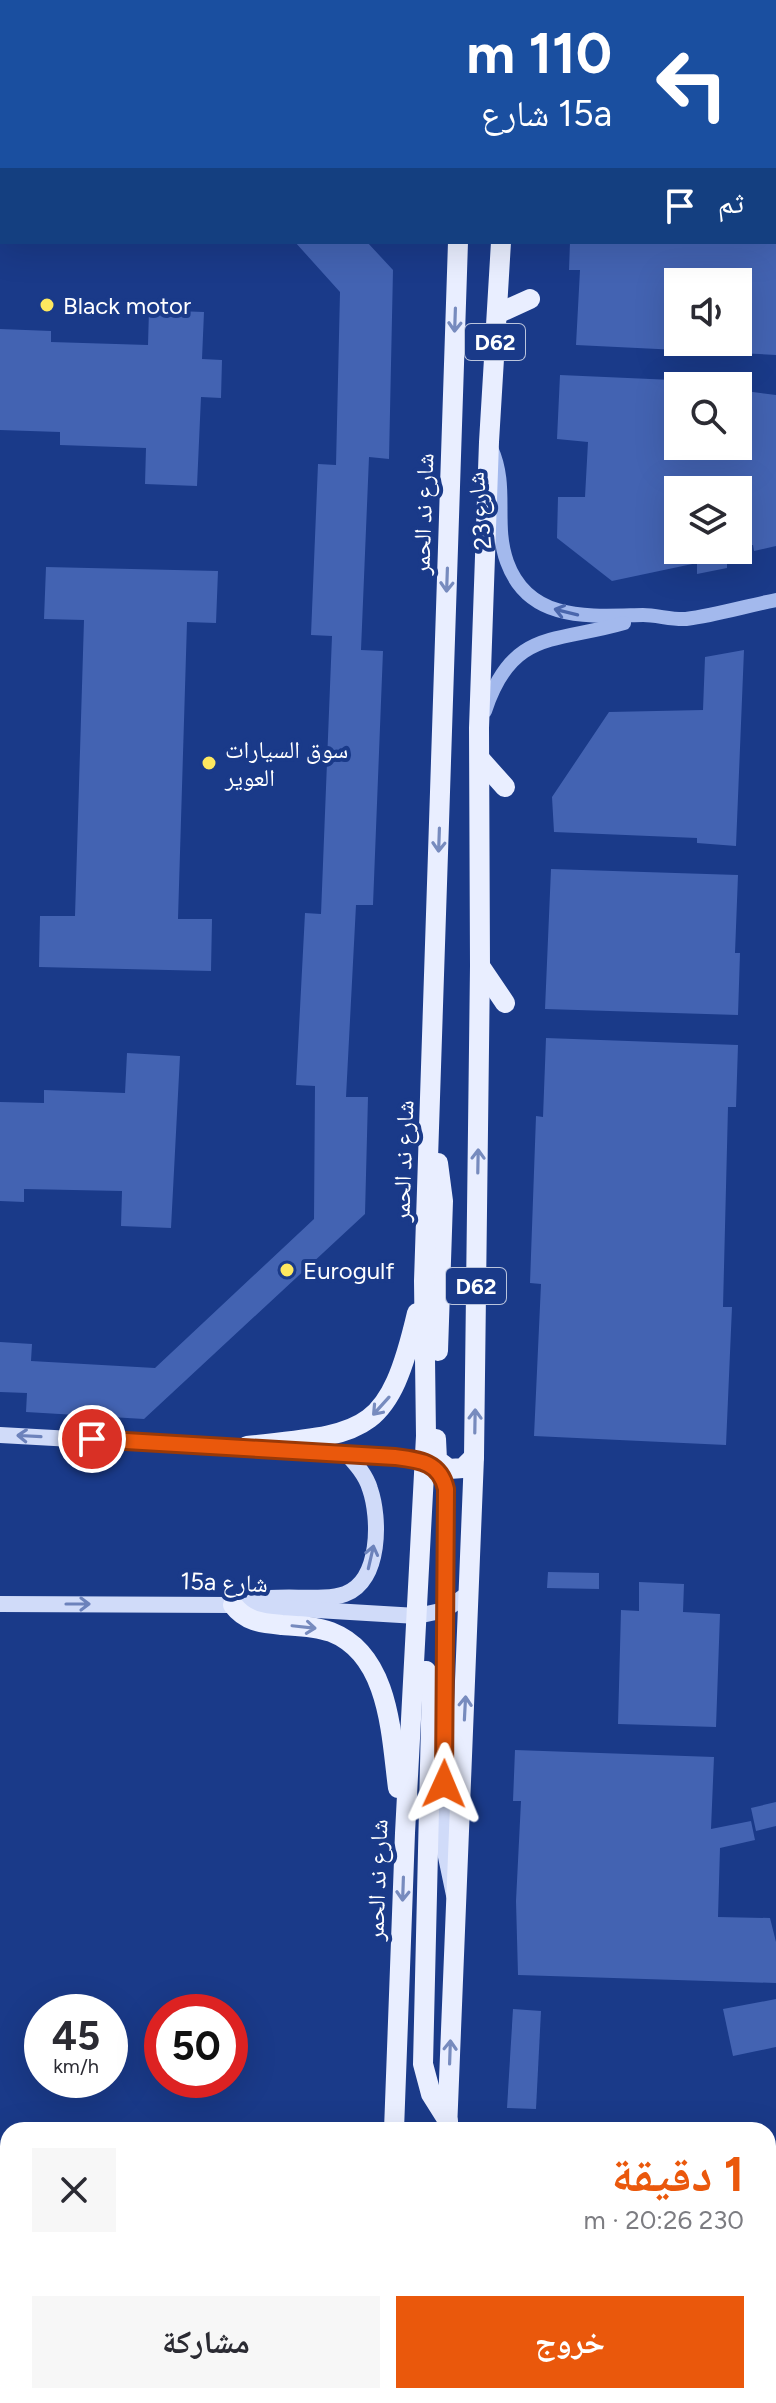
<!DOCTYPE html>
<html lang="ar">
<head>
<meta charset="utf-8">
<style>
  body { margin:0; font-family:Figtree,"Noto Naskh Arabic",sans-serif; background:#f7f7f7; color:#2b2b33; direction:rtl; height:100vh; display:flex; flex-direction:column; font-size:30px; white-space:nowrap }
  * { box-sizing:border-box; margin:0 }
  p { font-size:26px; color:#7c7c81 }
  .icon { flex:none; width:44px; height:44px; fill:none; stroke:currentColor; stroke-width:2; stroke-linecap:round; stroke-linejoin:round }
  .map { position:relative; flex:1; overflow:hidden; direction:ltr }
  .details { position:absolute; left:0px; top:2122px; width:776px; height:282px; display:flex; flex-direction:column; background:#fff; border-radius:24px 24px 0 0; box-shadow:0 8px 32px #0002; direction:rtl }
  .details>* { flex:none }
  .guide { position:absolute; left:0px; top:0px; width:776px; height:244px; box-shadow:0 8px 32px #0002; direction:rtl; background:#1a4fa0; color:#fff; overflow:hidden }
  .fabs { position:absolute; left:664px; top:268px; display:grid; gap:16px }
  .fabs a { display:grid; place-items:center; width:88px; height:88px; border-radius:0px; background:#fff; box-shadow:0 8px 32px #0002; font-size:40px }
  .speed { position:absolute; left:24px; top:1994px; display:flex; gap:16px; font-size:40px; font-weight:700; text-align:center }
  .speed>* { display:grid; place-content:center; width:104px; height:104px; border-radius:50%; background:#fff; box-shadow:0 8px 32px #0002; line-height:1 }
  .speed small { font-size:20px; font-weight:400 }
  .speed .limit { border:12px solid #d22; background:#fff; color:#111 }
  .pin { position:absolute; display:grid; place-items:center; width:68px; height:68px; color:#fff; margin:-34px; border:4px solid #fff; border-radius:50%; box-shadow:0 2px 8px #0007 }
  .me { position:absolute; width:88px; margin:-44px; rotate:1deg; stroke-linejoin:round; filter:drop-shadow(0 0 6px #0008) }
  .turn { display:flex; align-items:center; gap:28px; height:168px; padding:0 32px; font-size:36px }
  .turn .icon { width:104px; height:104px; stroke-width:2.5 }
  .turn b { display:block; font-size:56px; line-height:68px }
  .then { display:flex; align-items:center; height:76px; padding:0 32px; background:#0003; gap:16px; font-size:30px }
  .round { display:grid; place-items:center; flex:none; width:84px; height:84px; border-radius:0px; background:#f7f7f7 }
  .summary { display:flex; align-items:center; justify-content:space-between; height:136px; padding:0 32px }
  h1 { font-size:48px; font-weight:700; line-height:60px; color:#ea580c }
  .button { display:flex; gap:16px; margin-top:auto; padding:16px 32px }
  .button a { flex:1; height:92px; border-radius:0px; background:#ea580c; color:#fff; font-size:32px; font-weight:700; line-height:92px; text-align:center }
  .button a+a { background:#f7f7f7; color:#2b2b33 }
  .map>svg:first-child { display:block }
  .building { fill:#4363b2 }
  .lines { fill:none; stroke-linecap:round; stroke-linejoin:round }
  .minor { stroke:#a3b9ed; stroke-width:8 }
  .tertiary { stroke:#a3b9ed; stroke-width:14 }
  .secondary { stroke:#d0dbf9; stroke-width:16 }
  .primary { stroke:#e9eeff; stroke-width:20 }
  .oneway { stroke:#778bbe }
  .oneway2 { stroke:#4a66ac }
  .oneway3 { stroke:#6c82bb }
  .route-casing { stroke:#983908; stroke-width:20 }
  .route { stroke:#ea580c; stroke-width:14 }
  .poi-dot { fill:#fee85f; stroke:#1a3a89; stroke-width:3 }
  .labels { text-anchor:middle; dominant-baseline:central; stroke-width:8; stroke-linejoin:round; paint-order:stroke }
  .shield { fill:#1a3a89; stroke:#bac4dc; stroke-width:2 }
  .shield-label { font-size:22px; font-weight:bold; fill:#fff }
  .poi-label { font-size:24px; fill:#fff; stroke:#1a3a89; text-anchor:start }
  .street-label { font-size:24px; fill:#fff; stroke:#1a3a89 }
</style>
</head>
<body>
<div class="map">
<svg width="776" height="2403" viewBox="0 0 776 2403">
  <rect width="100%" height="100%" fill="#1a3a89"/>
  <!-- building -->
  <g class="building">
    <polygon points="295,242 367,242 393,270 389,459 369,457 361,650 383,651 373,905 356,905 346,1097 368,1097 365,1214 144,1419 26,1412 27,1393 0,1392 0,1342 32,1344 31,1361 155,1368 314,1219 315,1086 296,1085 305,913 321,914 332,636 311,635 318,464 336,465 340,292"/>
    <polygon points="570,242 776,242 776,355 738,353 738,277 678,274 678,350 576,345 580,270 569,270"/>
    <polygon points="149,310 204,312 202,359 222,360 221,398 201,397 197,486 145,484 146,448 60,445 60,432 0,430 0,329 51,331 51,342 148,345"/>
    <polygon points="560,375 673,380 672,388 678,387 678,446 738,446 738,390 776,395 776,546 754,551 753,545 738,546 738,490 671,490 670,550 727,550 727,568 697,574 697,563 612,581 557,538 558,497 585,497 588,442 557,439"/>
    <polygon points="46,567 218,571 216,623 187,622 178,919 212,919 211,971 39,967 40,916 75,916 84,620 44,619"/>
    <polygon points="744,650 736,846 697,843 697,838 554,832 552,797 609,712 703,710 705,657"/>
    <polygon points="551,869 738,875 735,953 740,953 738,1015 545,1009"/>
    <polygon points="546,1038 738,1045 736,1107 728,1107 723,1307 732,1307 726,1445 534,1436 541,1284 530,1283 536,1116 543,1117"/>
    <polygon points="127,1053 180,1056 171,1228 121,1226 122,1191 24,1189 24,1202 0,1201 0,1102 44,1103 44,1090 125,1093"/>
    <polygon points="548,1572 599,1573 599,1589 547,1588"/>
    <polygon points="639,1582 684,1584 683,1612 720,1614 716,1727 618,1724 621,1610 639,1611"/>
    <polygon points="515,1750 714,1757 711,1829 751,1821 755,1840 720,1848 718,1917 770,1918 776,1942 776,1983 518,1975 516,1901 521,1801 513,1801"/>
    <polygon points="776,1802 776,1826 756,1831 751,1808"/>
    <polygon points="776,1999 776,2047 733,2056 723,2009"/>
    <polygon points="513,2009 541,2011 536,2109 507,2108"/>
  </g>
  <g class="lines">
    <!-- minor -->
    <g class="minor">
      <polyline points="437,2 439,0"/>
      <polyline points="0,41 2,42"/>
      <polyline points="0,69 2,68"/>
      <polyline points="745,2403 745,2396"/>
    </g>
    <!-- tertiary -->
    <g class="tertiary">
      <path d="M491 448C509 487 493 523 507 562 529 623 591 616 643 615 657 615 672 620 686 619 716 615 746 606 776 600"/>
      <path d="M485 711C512 629 555 643 624 623"/>
    </g>
    <!-- secondary -->
    <g class="secondary">
      <path d="M0 1435 395 1457C420 1460 440 1462 446 1489L444 1847 454 1895"/>
      <path d="M254 1600C281 1594 323 1602 345 1594 381 1581 380 1518 370 1489 366 1475 355 1463 346 1453"/>
      <polyline points="0,1604 233,1605 417,1616 445,1610 469,1593"/>
    </g>
    <!-- primary -->
    <g class="primary">
      <polyline points="472,2 472,0"/>
      <polyline points="510,2 510,0"/>
      <polyline points="497,314 530,299"/>
      <polyline points="480,759 505,787"/>
      <polyline points="480,966 505,1003"/>
      <polyline points="438,1351 443,1201 438,1163"/>
      <polyline points="436,1439 437,1460 449,1469 463,1468 474,1457"/>
      <path d="M247 1446C365 1433 388 1437 417 1313"/>
      <path d="M233 1605C246 1622 262 1623 282 1625 298 1626 315 1626 331 1632 390 1655 391 1735 398 1788"/>
      <polyline points="414,1672 426,1671 432,1681 423,2064 431,2094 448,2121"/>
      <polyline points="394,2130 405,1833 426,1436 424,1281 458,242"/>
      <polyline points="447,2130 474,1457 480,966 479,728 489,442 501,242"/>
      <polyline points="385,2403 385,2396"/>
      <polyline points="432,2403 433,2396"/>
    </g>
  </g>
  <!-- one-way arrows -->
  <defs><path id="oneway-shaft" d="M-6 0H5M1.5-3L5.5 0L1.5 3" fill="none" stroke-width="1.6" stroke-linecap="round" stroke-linejoin="round" transform="scale(2)"/></defs>
  <g class="oneway">
    <use href="#oneway-shaft" transform="translate(455 320) rotate(92)"/>
    <use href="#oneway-shaft" transform="translate(447 580) rotate(92)"/>
    <use href="#oneway-shaft" transform="translate(439 840) rotate(92)"/>
    <use href="#oneway-shaft" transform="translate(478 1161) rotate(-89)"/>
    <use href="#oneway-shaft" transform="translate(381 1406) rotate(132)"/>
    <use href="#oneway-shaft" transform="translate(475 1421) rotate(-89)"/>
    <use href="#oneway-shaft" transform="translate(304 1627) rotate(6)"/>
    <use href="#oneway-shaft" transform="translate(465 1708) rotate(-87)"/>
    <use href="#oneway-shaft" transform="translate(403 1889) rotate(92)"/>
    <use href="#oneway-shaft" transform="translate(450 2052) rotate(-88)"/>
  </g>
  <use class="oneway2" href="#oneway-shaft" transform="translate(566 612) rotate(-166)"/>
  <g class="oneway3">
    <use href="#oneway-shaft" transform="translate(29 1436) rotate(-177)"/>
    <use href="#oneway-shaft" transform="translate(371 1557) rotate(-77)"/>
    <use href="#oneway-shaft" transform="translate(78 1604)"/>
  </g>
  <g class="lines">
    <defs>
      <path id="route" d="M92 1439 395 1457C420 1460 440 1462 446 1489L444 1784"/>
    </defs>
    <!-- route casing -->
    <use href="#route" class="route-casing"/>
    <!-- route -->
    <use href="#route" class="route"/>
  </g>
  <!-- markers -->
  <g class="poi-dot">
    <circle cx="47" cy="305" r="8"/>
    <circle cx="209" cy="763" r="8"/>
    <circle cx="287" cy="1270" r="8"/>
  </g>
  <g class="labels">
    <!-- shield labels -->
    <g class="shield">
      <rect x="465" y="324" width="60" height="36" rx="6"/>
      <rect x="446" y="1268" width="60" height="36" rx="6"/>
    </g>
    <g class="shield-label">
      <text x="495" y="342">D62</text>
      <text x="476" y="1286">D62</text>
    </g>
    <!-- poi labels -->
    <g class="poi-label">
      <text x="63" y="305">Black motor</text>
      <text x="225" y="749">سوق السيارات<tspan x="225" dy="28">العوير</tspan></text>
      <text x="303" y="1270">Eurogulf</text>
    </g>
    <!-- street labels -->
    <g class="street-label">
      <text transform="translate(479 511) rotate(-96)">شارع 23</text>
      <text transform="translate(423 514) rotate(-88)">شارع ند الحمر</text>
      <text transform="translate(403 1161) rotate(-88)">شارع ند الحمر</text>
      <text transform="translate(224 1582) rotate(2)">15a شارع</text>
      <text transform="translate(377 1880) rotate(-88)">شارع ند الحمر</text>
    </g>
  </g>
</svg>
<div class="fabs">
<a><svg class="icon" aria-label="sound" viewBox="0 0 24 24"><path d="M4 9h4l5-4v14l-5-4H4zM17 9q2 3 0 6"/></svg></a>
<a><svg class="icon" aria-label="search" viewBox="0 0 24 24"><circle cx="10" cy="10" r="6"/><path d="M15 15l6 6"/></svg></a>
<a><svg class="icon" aria-label="layers" viewBox="0 0 24 24"><path d="M12 4l9 5-9 5-9-5zM3 14l9 5 9-5"/></svg></a>
</div>
<div class="speed"><div>45<small>km/h</small></div><div class="limit">50</div></div>
<div class="pin" style="left:92px;top:1439px;background:#d93025"><svg class="icon" aria-label="arrive" viewBox="0 0 24 24"><path d="M6 21V4h12l-3 4 3 4H6"/></svg></div>
<svg class="me" style="left:444px;top:1784px" viewBox="-20 -20 40 40"><path d="M0-17L14 15 0 8-14 15z" fill="#ea580c" stroke="#fff" stroke-width="4"/></svg>
<div class="guide">
<div class="turn"><svg class="icon" aria-label="left" viewBox="0 0 24 24"><path d="M17 20v-9H6M10 6l-5 5 5 5"/></svg><div><b>110 m</b>15a شارع</div></div>
<div class="then">ثم<svg class="icon" aria-label="arrive" viewBox="0 0 24 24"><path d="M6 21V4h12l-3 4 3 4H6"/></svg></div>
</div>
<section class="details">
<div class="summary"><div><h1>1 دقيقة</h1><p>230 m · 20:26</p></div><a class="round"><svg class="icon" aria-label="close" viewBox="0 0 24 24"><path d="M6 6l12 12M18 6L6 18"/></svg></a></div>
<div class="button"><a>خروج</a><a>مشاركة</a></div>
</section>
</div>
</body>
</html>
